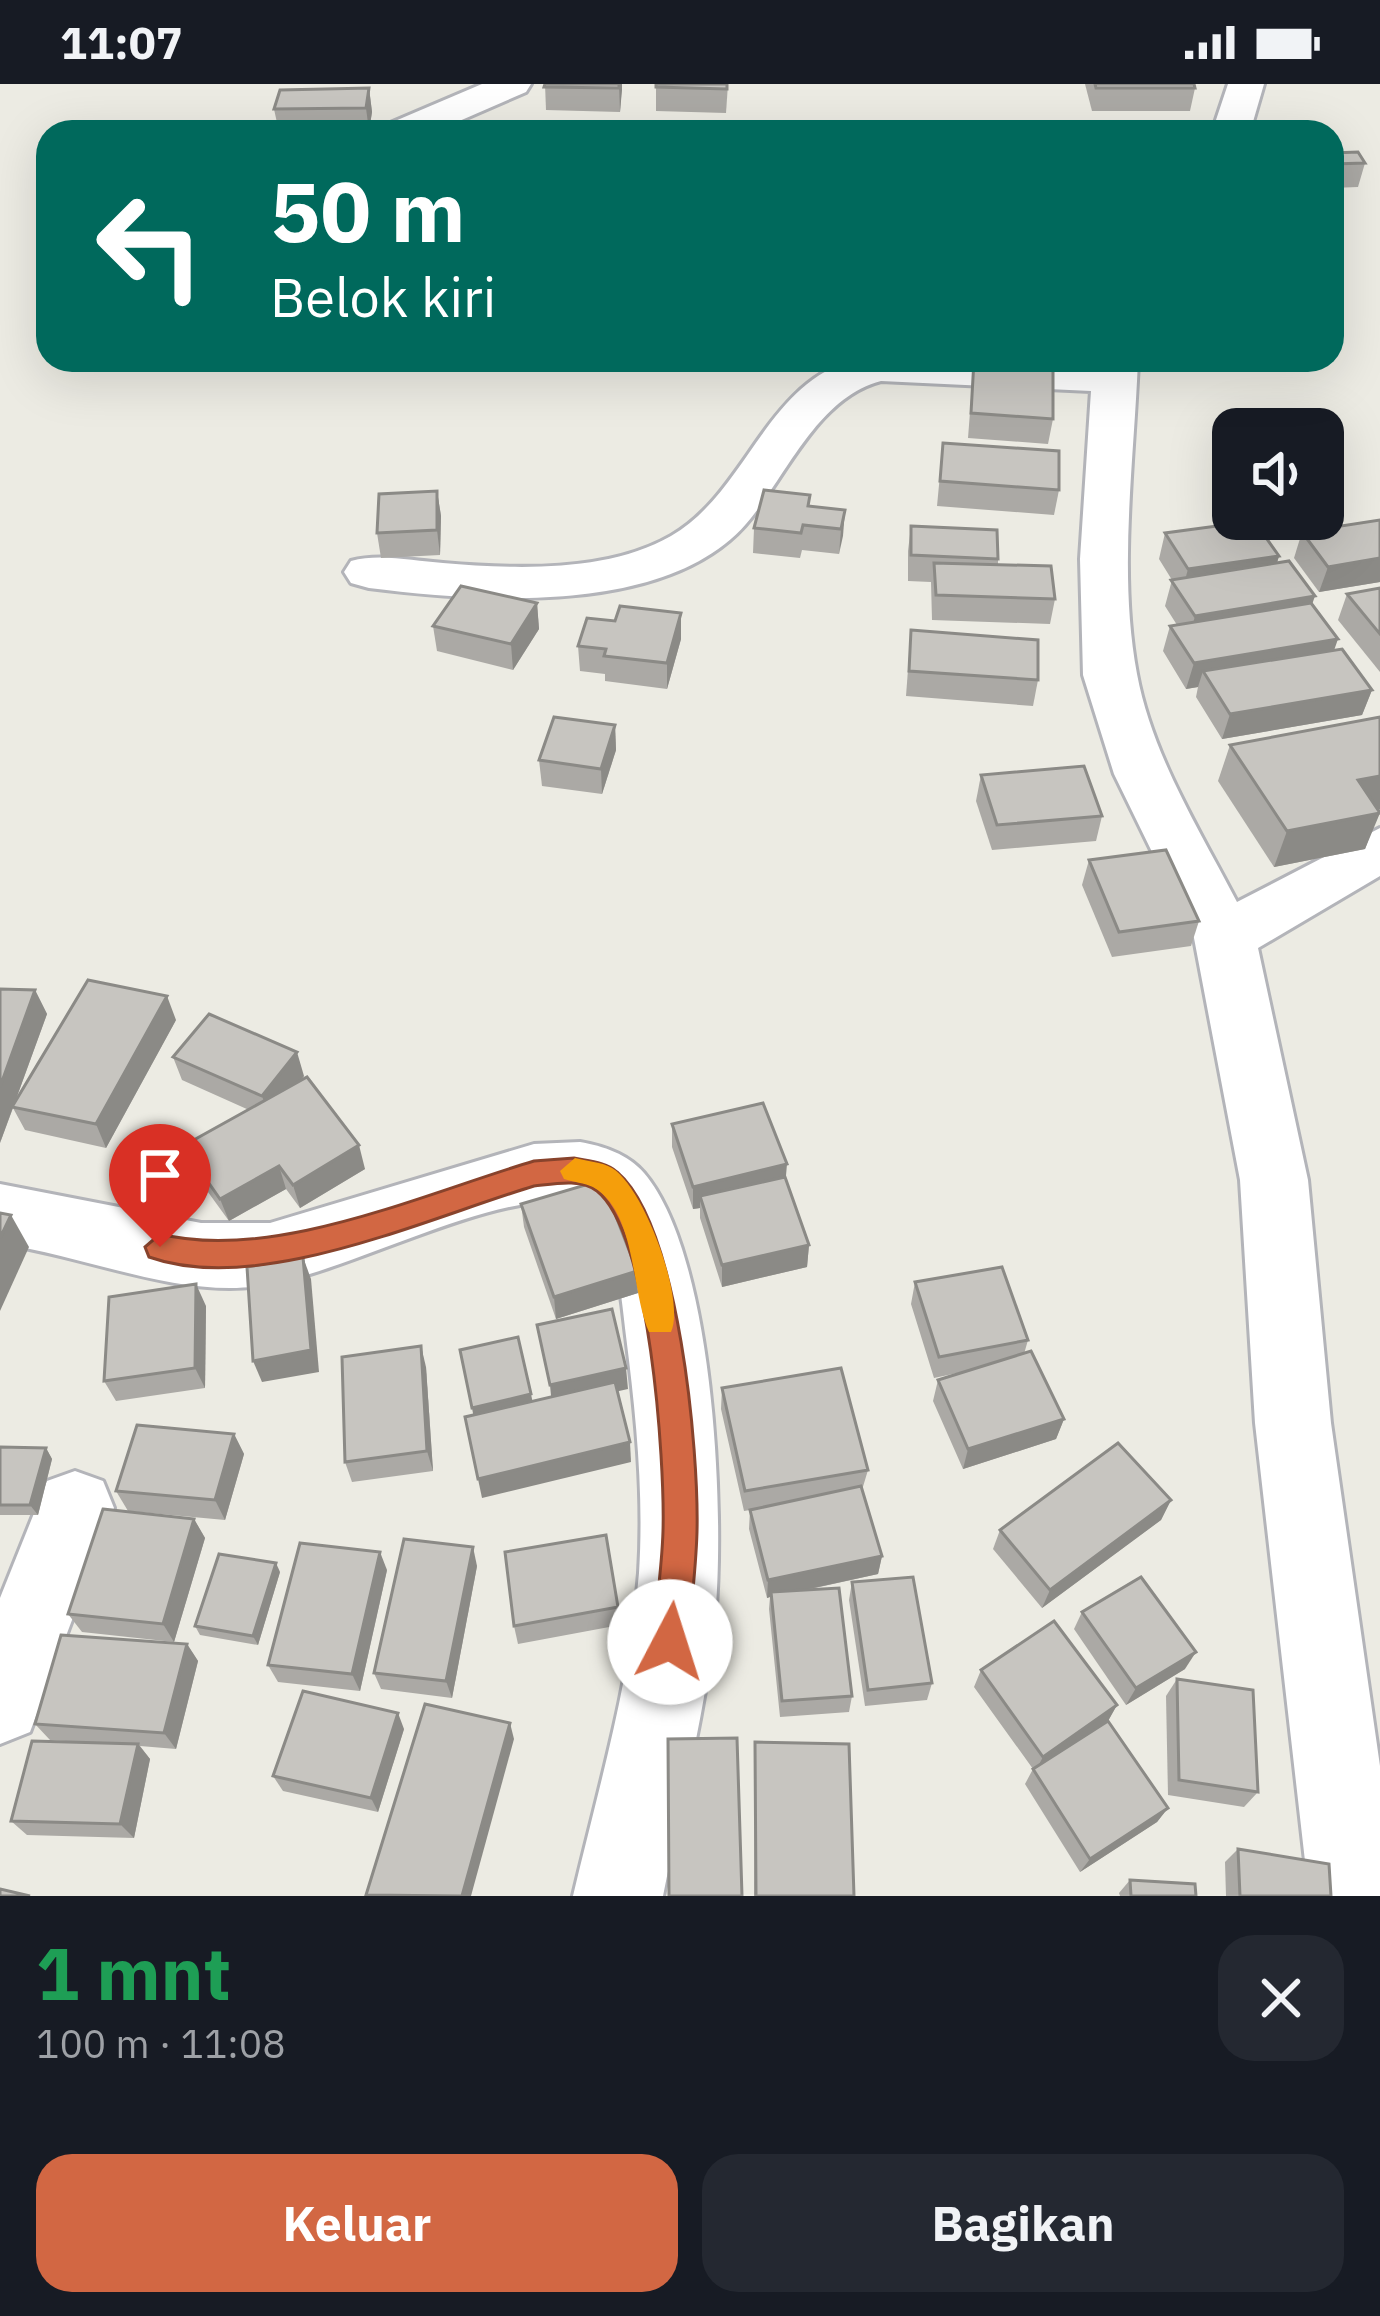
<!DOCTYPE html>
<html lang="id">
<head>
<meta charset="utf-8">
<style>
  body { margin:0; font-family:"IBM Plex Sans",sans-serif; background:#242831; color:#f1f3f6; height:100vh; display:flex; flex-direction:column; font-size:45px; white-space:nowrap }
  * { box-sizing:border-box; margin:0 }
  p { font-size:39px; color:#9ea1a6 }
  .icon { flex:none; width:66px; height:66px; fill:none; stroke:currentColor; stroke-width:2; stroke-linecap:round; stroke-linejoin:round }
  .map { position:relative; height:1812px; overflow:hidden }
  .sheet { display:flex; flex-direction:column; background:#171b24; flex:1 }
  .sheet>* { flex:none }
  .hud { position:absolute; left:36px; top:36px; width:1308px; height:252px; border-radius:36px; box-shadow:0 12px 48px #0002; background:#00695c; color:#fff; overflow:hidden }
  .fabs { position:absolute; left:1212px; top:324px; display:grid; gap:24px }
  .fabs a { display:grid; place-items:center; width:132px; height:132px; border-radius:24px; background:#171b24; box-shadow:0 12px 48px #0002; font-size:60px }
  .pin { position:absolute; display:grid; place-items:center; width:102px; height:102px; color:#fff; margin:-123px -51px; border-radius:50% 50% 50% 0; rotate:-45deg; box-shadow:0 0 12px #0007 }
  .pin .icon { rotate:45deg }
  .me { position:absolute; width:132px; margin:-66px; rotate:5deg; stroke-linejoin:round; filter:drop-shadow(0 0 9px #0008) }
  .turn { display:flex; align-items:center; gap:42px; height:252px; padding:0 36px; font-size:54px }
  .turn .icon { width:156px; height:156px; stroke-width:2.5 }
  .turn b { display:block; font-size:84px; line-height:102px }
  .round { display:grid; place-items:center; flex:none; width:126px; height:126px; border-radius:36px; background:#242831 }
  .overview { display:flex; align-items:center; justify-content:space-between; height:204px; padding:0 36px }
  h1 { font-size:72px; font-weight:800; line-height:90px; color:#1e9e55 }
  .cta { display:flex; gap:24px; margin-top:auto; padding:24px 36px }
  .cta a { flex:1; height:138px; border-radius:36px; background:#d26743; color:#fff; font-size:48px; font-weight:800; line-height:138px; text-align:center }
  .cta a+a { background:#242831; color:#f1f3f6 }
  .status { display:flex; justify-content:space-between; align-items:center; height:84px; padding:0 60px; background:#171b24; direction:ltr }
  .status svg { height:33px; fill:currentColor }
  .map>svg:first-child { display:block }
  .lines { fill:none; stroke-linecap:round; stroke-linejoin:round }
  .minor-casing { stroke:#b3b4b9; stroke-width:6 }
  .minor { fill:#fff; fill-rule:evenodd }
  .wall { fill:#aba9a5 }
  .shaded-wall { fill:#8b8a86 }
  .building { fill:#c7c5c0; stroke:#8b8a86; stroke-width:3 }
  .route { fill:#d26743; stroke:#88432c; stroke-width:3 }
  .slow { fill:#f59e0b }
</style>
</head>
<body>
<div class="status"><b>11:07</b><svg viewBox="0 0 49 12"><path d="M0 12V9h3v3zM5 12V6h3v6zM10 12V3h3v9zM15 12V0h3v12zM26 1h20v11H26zM47 4h2v5h-2z"/></svg></div>
<div class="map">
<svg width="1380" height="1812" viewBox="0 0 1380 1812">
  <rect width="100%" height="100%" fill="#ecebe3"/>
  <g class="lines">
    <defs>
      <g id="minor">
        <polygon points="482,0 531,0 526,8 434,48 383,48 388,40"/>
        <polygon points="1228,0 1264,0 1250,48 1212,48"/>
        <path d="M854 276 1093 280 1094 276H1138C1134 378 1118 489 1137 590 1152 671 1200 747 1237 818L1380 744V792L1258 864 1308 1096 1331 1339 1380 1682V1812H1309L1255 1339 1240 1096 1194 854 1114 690 1083 591 1080 475 1091 307 881 297C819 313 788 388 751 434 673 533 481 518 369 504L351 499 344 488 351 477C380 469 413 477 443 479 513 485 607 489 671 452 746 409 766 299 854 276Z"/>
        <path d="M580 1058C603 1062 628 1070 644 1089 714 1171 725 1428 715 1534 706 1627 681 1720 663 1812H573C598 1706 630 1599 639 1489 644 1409 636 1331 626 1252 620 1204 618 1151 581 1116 486 1110 367 1180 272 1200 185 1218 86 1171 0 1160V1100L201 1139H270L534 1060Z"/>
        <polygon points="75,1387 103,1397 114,1424 30,1648 0,1660 0,1514 47,1397"/>
      </g>
    </defs>
    <!-- minor casing -->
    <use href="#minor" class="minor-casing"/>
    <!-- minor -->
    <use href="#minor" class="minor"/>
  </g>
  <!-- wall -->
  <g class="wall">
    <polygon points="545,0 622,0 620,28 546,26"/>
    <polygon points="656,0 728,0 726,29 656,27"/>
    <polygon points="1085,0 1194,0 1195,4 1190,27 1092,27"/>
    <polygon points="369,4 372,28 369,47 279,48 274,25"/>
    <polygon points="1332,69 1365,79 1358,103 1332,104"/>
    <polygon points="974,276 1069,276 1067,286 1053,284 1053,335 1048,360 968,354"/>
    <polygon points="943,359 1059,406 1054,431 937,422"/>
    <polygon points="437,407 441,432 440,471 381,474 377,449"/>
    <polygon points="810,422 845,426 839,470 802,466 800,474 753,469 754,444"/>
    <polygon points="1380,436 1380,498 1319,508 1294,474 1302,448"/>
    <polygon points="911,442 998,475 998,481 1055,515 1050,540 932,536 931,498 908,497 908,467"/>
    <polygon points="1165,449 1279,472 1277,479 1312,520 1334,566 1372,606 1362,631 1222,655 1196,613 1198,603 1186,605 1163,567 1170,542 1177,541 1165,522 1172,496 1159,475"/>
    <polygon points="1380,504 1380,588 1338,536 1347,510"/>
    <polygon points="537,519 539,545 513,586 437,567 433,542"/>
    <polygon points="681,529 681,555 667,605 605,597 605,590 580,587 578,562 615,537"/>
    <polygon points="911,546 1038,596 1033,622 906,612"/>
    <polygon points="1380,633 1380,725 1365,765 1274,783 1218,697 1230,661"/>
    <polygon points="615,641 616,666 602,710 542,702 539,676"/>
    <polygon points="981,691 1102,732 1096,757 992,766 976,717"/>
    <polygon points="1089,776 1199,837 1191,862 1112,873 1082,801"/>
    <polygon points="35,906 47,930 15,1018 176,936 106,1064 25,1046 13,1024 0,1059"/>
    <polygon points="173,973 304,992 299,998 365,1085 300,1124 286,1105 229,1137 192,1086 183,1062 249,1026 182,996"/>
    <polygon points="672,1040 786,1096 809,1161 807,1183 722,1203 700,1134 700,1124 693,1125 672,1063"/>
    <polygon points="521,1120 638,1209 556,1235 524,1143"/>
    <polygon points="915,1198 1028,1256 1024,1270 1064,1335 1056,1355 963,1385 933,1317 938,1296 962,1288 934,1294 911,1220"/>
    <polygon points="206,1222 205,1304 116,1317 104,1297"/>
    <polygon points="426,1283 433,1387 352,1398 345,1378"/>
    <polygon points="722,1304 868,1386 862,1406 882,1472 878,1490 806,1506 852,1612 849,1628 780,1633 769,1525 770,1513 767,1514 749,1445 750,1426 744,1427 721,1325"/>
    <polygon points="234,1350 244,1370 225,1436 128,1427 116,1407"/>
    <polygon points="0,1363 46,1364 52,1375 38,1431 0,1431"/>
    <polygon points="1171,1416 1161,1436 1042,1524 993,1465 1000,1446"/>
    <polygon points="194,1435 205,1454 174,1558 82,1548 68,1530"/>
    <polygon points="477,1482 452,1614 381,1605 374,1589"/>
    <polygon points="387,1486 360,1607 278,1598 268,1581"/>
    <polygon points="280,1488 258,1561 200,1551 195,1542"/>
    <polygon points="852,1498 932,1599 927,1616 865,1622 849,1516"/>
    <polygon points="618,1523 620,1541 518,1560 514,1542"/>
    <polygon points="1082,1528 1185,1585 1126,1621 1074,1545"/>
    <polygon points="187,1560 198,1577 176,1665 140,1662 150,1675 134,1754 27,1751 11,1737 81,1658 50,1656 35,1640"/>
    <polygon points="981,1586 1117,1621 1108,1637 1168,1724 1157,1738 1080,1788 1025,1700 1033,1685 974,1603"/>
    <polygon points="1177,1595 1258,1708 1244,1723 1168,1711 1166,1612"/>
    <polygon points="404,1645 378,1728 283,1707 273,1692"/>
    <polygon points="755,1658 854,1812 754,1812"/>
    <polygon points="1238,1765 1331,1812 1226,1812 1225,1778"/>
    <polygon points="1130,1796 1196,1812 1120,1812 1119,1809"/>
  </g>
  <!-- shaded-wall -->
  <g class="shaded-wall">
    <polygon points="619,0 622,0 622,6 620,28"/>
    <polygon points="369,4 372,28 369,47 366,24"/>
    <polygon points="437,407 441,432 440,471 437,446"/>
    <polygon points="845,426 843,452 839,470 841,445"/>
    <polygon points="1279,472 1271,498 1181,511 1188,485"/>
    <polygon points="1380,474 1380,498 1319,508 1328,483"/>
    <polygon points="1315,512 1306,538 1188,558 1195,532"/>
    <polygon points="537,519 539,545 513,586 511,560"/>
    <polygon points="681,529 681,555 667,605 667,579"/>
    <polygon points="1338,555 1329,581 1203,587 1198,603 1186,605 1194,579"/>
    <polygon points="1372,606 1362,631 1222,655 1230,630"/>
    <polygon points="615,641 616,666 602,710 601,685"/>
    <polygon points="1380,692 1380,725 1344,732 1358,696"/>
    <polygon points="1380,729 1365,765 1274,783 1287,747"/>
    <polygon points="35,906 47,930 0,1059 0,1003"/>
    <polygon points="167,912 176,936 106,1064 96,1040"/>
    <polygon points="297,968 304,992 270,1035 262,1012"/>
    <polygon points="359,1061 365,1085 300,1124 293,1101"/>
    <polygon points="787,1080 785,1103 700,1112 700,1124 693,1125 693,1103"/>
    <polygon points="279,1082 286,1105 229,1137 220,1115"/>
    <polygon points="11,1131 29,1163 0,1227 0,1154"/>
    <polygon points="809,1161 807,1183 722,1203 722,1181"/>
    <polygon points="303,1173 311,1195 319,1288 262,1298 253,1277"/>
    <polygon points="637,1187 638,1209 556,1235 554,1213"/>
    <polygon points="196,1200 206,1222 205,1304 195,1284"/>
    <polygon points="421,1262 426,1283 433,1387 427,1367"/>
    <polygon points="626,1284 628,1305 552,1322 550,1301"/>
    <polygon points="531,1310 533,1320 474,1335 472,1324"/>
    <polygon points="1064,1335 1056,1355 963,1385 968,1365"/>
    <polygon points="234,1350 244,1370 225,1436 215,1416"/>
    <polygon points="630,1358 631,1378 482,1414 478,1395"/>
    <polygon points="46,1364 52,1375 38,1431 30,1421"/>
    <polygon points="1171,1416 1161,1436 1042,1524 1050,1506"/>
    <polygon points="194,1435 205,1454 174,1558 163,1540"/>
    <polygon points="473,1463 477,1482 452,1614 446,1597"/>
    <polygon points="380,1468 387,1486 360,1607 352,1590"/>
    <polygon points="882,1472 878,1490 772,1513 771,1508 770,1513 767,1514 768,1496"/>
    <polygon points="276,1479 280,1488 258,1561 253,1552"/>
    <polygon points="187,1560 198,1577 176,1665 164,1649"/>
    <polygon points="1196,1568 1185,1585 1126,1621 1136,1604"/>
    <polygon points="1117,1621 1108,1637 1035,1688 1043,1673"/>
    <polygon points="398,1629 404,1645 378,1728 371,1714"/>
    <polygon points="510,1639 514,1655 471,1812 462,1812"/>
    <polygon points="138,1660 150,1675 134,1754 120,1740"/>
    <polygon points="1168,1724 1157,1738 1080,1788 1090,1775"/>
  </g>
  <!-- building -->
  <g class="building">
    <polygon points="545,0 619,0 619,4 544,3"/>
    <polygon points="656,0 727,0 727,5 656,3"/>
    <polygon points="1095,0 1194,0 1195,4 1096,4"/>
    <polygon points="369,4 366,24 274,25 280,6"/>
    <polygon points="457,45 524,46 523,48 457,48"/>
    <polygon points="1358,68 1365,79 1332,80 1332,69"/>
    <polygon points="974,276 1053,281 1053,335 971,329"/>
    <polygon points="943,359 1059,367 1059,406 940,397"/>
    <polygon points="764,406 810,411 808,422 845,426 841,445 803,441 801,449 754,444"/>
    <polygon points="437,407 437,446 377,449 379,410"/>
    <polygon points="1380,436 1380,474 1328,483 1302,448"/>
    <polygon points="1254,437 1279,472 1188,485 1165,449"/>
    <polygon points="911,442 997,446 998,475 911,471"/>
    <polygon points="1289,477 1315,512 1195,532 1171,496"/>
    <polygon points="934,479 1051,482 1055,515 936,511"/>
    <polygon points="461,502 537,519 511,560 433,542"/>
    <polygon points="1380,504 1380,550 1347,510"/>
    <polygon points="1311,519 1338,555 1194,579 1170,542"/>
    <polygon points="620,522 681,529 667,579 604,572 606,565 578,562 587,534 615,537"/>
    <polygon points="911,546 1038,556 1038,596 909,587"/>
    <polygon points="1342,565 1372,606 1230,630 1203,587"/>
    <polygon points="554,633 615,641 601,685 539,676"/>
    <polygon points="1380,633 1380,692 1358,696 1380,729 1287,747 1230,661"/>
    <polygon points="1084,682 1102,732 997,741 981,691"/>
    <polygon points="1166,766 1199,837 1119,848 1089,776"/>
    <polygon points="88,896 167,912 96,1040 12,1023"/>
    <polygon points="0,905 35,906 0,1003"/>
    <polygon points="209,930 297,968 262,1012 173,973"/>
    <polygon points="307,993 359,1061 293,1101 279,1082 220,1115 183,1062"/>
    <polygon points="763,1019 787,1080 693,1103 672,1040"/>
    <polygon points="785,1093 809,1161 722,1181 700,1112"/>
    <polygon points="602,1096 637,1187 554,1213 521,1120"/>
    <polygon points="0,1129 11,1131 0,1154"/>
    <polygon points="303,1173 311,1266 253,1277 247,1183"/>
    <polygon points="1002,1183 1028,1256 939,1273 915,1198"/>
    <polygon points="196,1200 195,1284 104,1297 109,1213"/>
    <polygon points="612,1225 626,1284 550,1301 537,1241"/>
    <polygon points="518,1253 531,1310 472,1324 460,1266"/>
    <polygon points="421,1262 427,1367 345,1378 342,1273"/>
    <polygon points="1031,1267 1064,1335 968,1365 938,1296"/>
    <polygon points="841,1284 868,1386 745,1407 722,1304"/>
    <polygon points="615,1298 630,1358 478,1395 465,1333"/>
    <polygon points="137,1341 234,1350 215,1416 116,1407"/>
    <polygon points="1118,1359 1171,1416 1050,1506 1000,1446"/>
    <polygon points="0,1363 46,1364 30,1421 0,1421"/>
    <polygon points="861,1402 882,1472 768,1496 750,1426"/>
    <polygon points="103,1425 194,1435 163,1540 68,1530"/>
    <polygon points="606,1451 618,1523 514,1542 505,1468"/>
    <polygon points="404,1455 473,1463 446,1597 374,1589"/>
    <polygon points="300,1459 380,1468 352,1590 268,1581"/>
    <polygon points="219,1470 276,1479 253,1552 195,1542"/>
    <polygon points="913,1493 932,1599 868,1606 852,1498"/>
    <polygon points="1141,1493 1196,1568 1136,1604 1082,1528"/>
    <polygon points="839,1504 852,1612 782,1617 771,1508"/>
    <polygon points="1054,1537 1117,1621 1043,1673 981,1586"/>
    <polygon points="61,1551 187,1560 164,1649 35,1640"/>
    <polygon points="1177,1595 1253,1606 1258,1708 1179,1696"/>
    <polygon points="303,1607 398,1629 371,1714 273,1692"/>
    <polygon points="425,1620 510,1639 462,1812 366,1811"/>
    <polygon points="1108,1637 1168,1724 1090,1775 1033,1685"/>
    <polygon points="737,1654 742,1812 669,1812 668,1655"/>
    <polygon points="32,1657 138,1660 120,1740 11,1737"/>
    <polygon points="755,1658 849,1660 854,1812 756,1812"/>
    <polygon points="1238,1765 1329,1780 1331,1812 1240,1812"/>
    <polygon points="1130,1796 1195,1800 1196,1812 1131,1812"/>
    <polygon points="0,1805 30,1812 0,1812"/>
  </g>
  <!-- route -->
  <path class="route" d="M574 1074C588 1077 606 1078 617 1088 679 1141 699 1367 697 1448 696 1485 691 1522 688 1558L683 1570 670 1576 658 1570 653 1558C656 1521 662 1484 663 1447 665 1378 650 1149 597 1107 581 1094 553 1100 534 1102 425 1135 258 1212 149 1173L145 1163 160 1150C273 1178 423 1110 534 1077Z"/>
  <!-- slow -->
  <path class="slow" d="M575 1074C586 1077 602 1078 612 1084 643 1102 686 1215 671 1248H649C631 1209 637 1128 593 1103 585 1099 573 1098 564 1095L560 1087Z"/>
</svg>
<div class="fabs">
<a><svg class="icon" aria-label="sound" viewBox="0 0 24 24"><path d="M4 9h4l5-4v14l-5-4H4zM17 9q2 3 0 6"/></svg></a>
</div>
<div class="pin" style="left:160px;top:1163px;background:#d93025"><svg class="icon" aria-label="arrive" viewBox="0 0 24 24"><path d="M6 21V4h12l-3 4 3 4H6"/></svg></div>
<svg class="me" style="left:670px;top:1558px" viewBox="-20 -20 40 40"><circle r="19" fill="#fff"/><path d="M0-13L10 11 0 6-10 11z" fill="#d26743"/></svg>
<div class="hud">
<div class="turn"><svg class="icon" aria-label="left" viewBox="0 0 24 24"><path d="M17 20v-9H6M10 6l-5 5 5 5"/></svg><div><b>50 m</b>Belok kiri</div></div>
</div>
</div>
<section class="sheet">
<div class="overview"><div><h1>1 mnt</h1><p>100 m · 11:08</p></div><a class="round"><svg class="icon" aria-label="close" viewBox="0 0 24 24"><path d="M6 6l12 12M18 6L6 18"/></svg></a></div>
<div class="cta"><a>Keluar</a><a>Bagikan</a></div>
</section>
</body>
</html>
